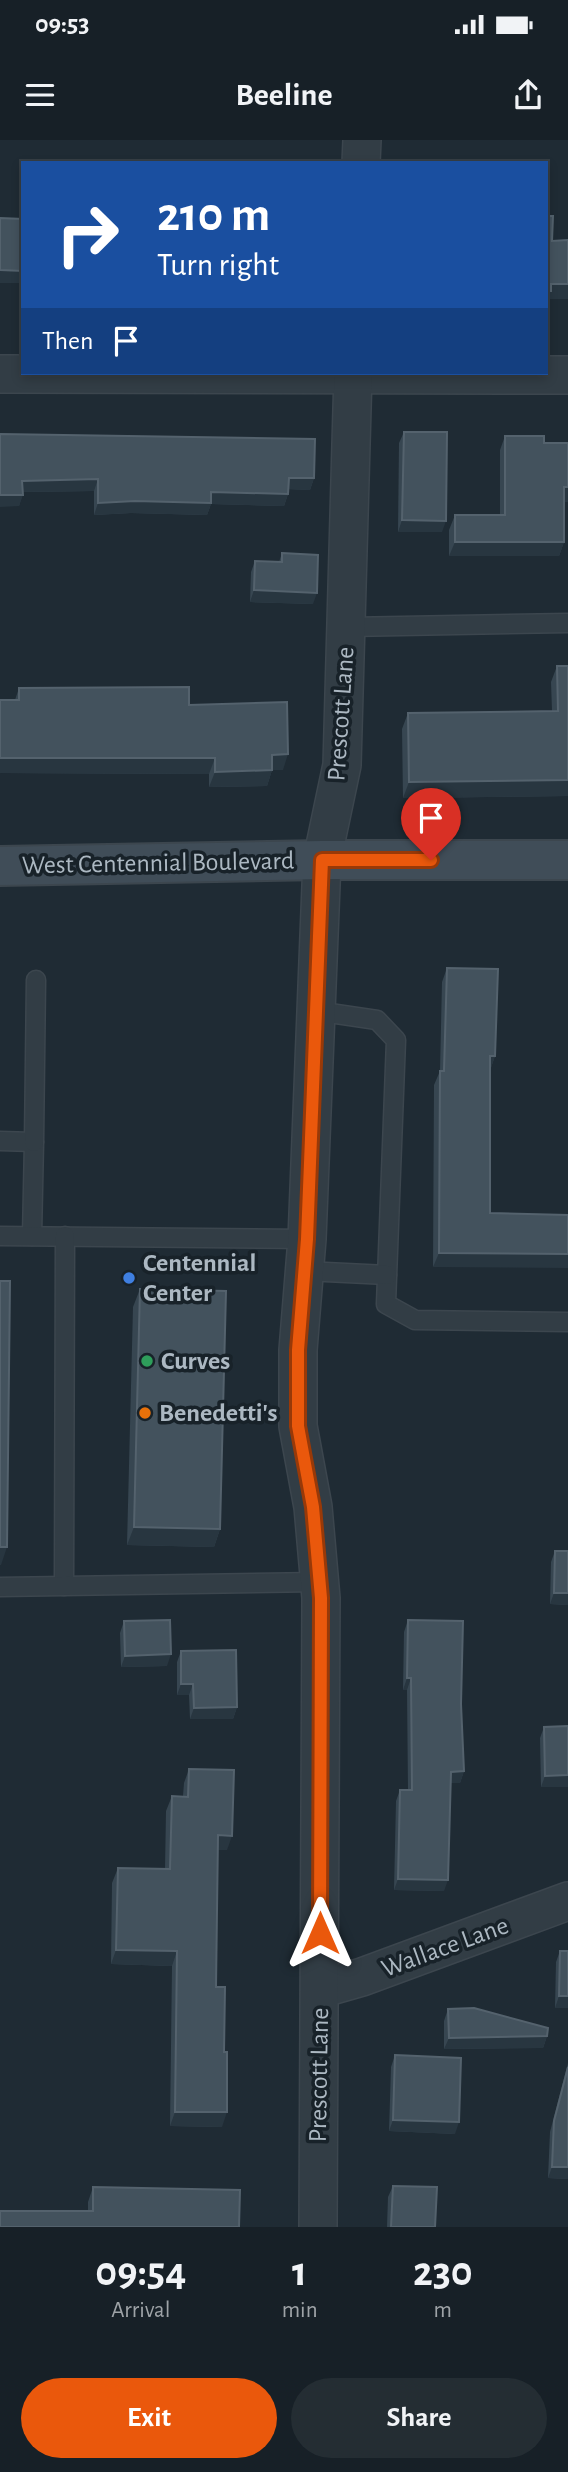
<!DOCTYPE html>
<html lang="en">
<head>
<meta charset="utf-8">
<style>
  body { margin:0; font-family:"Alegreya Sans",sans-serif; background:#242d33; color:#f1f3f6; height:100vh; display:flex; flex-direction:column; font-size:26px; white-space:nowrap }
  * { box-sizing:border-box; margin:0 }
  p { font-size:23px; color:#9ea3a7 }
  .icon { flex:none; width:38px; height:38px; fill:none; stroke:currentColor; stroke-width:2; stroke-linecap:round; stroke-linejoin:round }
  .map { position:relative; height:2087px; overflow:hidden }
  .sheet { display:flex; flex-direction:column; background:#172027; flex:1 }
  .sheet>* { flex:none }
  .guide { position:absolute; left:21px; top:21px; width:527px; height:214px; border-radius:0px; box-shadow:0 4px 10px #0003,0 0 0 2px #363e44; background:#1a4fa0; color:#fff; overflow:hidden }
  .pin { position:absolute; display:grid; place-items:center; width:60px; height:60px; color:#fff; margin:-72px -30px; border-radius:50% 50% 50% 0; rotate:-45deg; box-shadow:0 0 7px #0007 }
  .pin .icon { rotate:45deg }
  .me { position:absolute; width:77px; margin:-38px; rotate:0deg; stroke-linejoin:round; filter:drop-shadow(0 0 5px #0008) }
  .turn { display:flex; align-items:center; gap:24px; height:147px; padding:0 21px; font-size:32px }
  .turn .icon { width:91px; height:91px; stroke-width:2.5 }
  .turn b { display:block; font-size:49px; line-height:60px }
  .then { display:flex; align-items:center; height:66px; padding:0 21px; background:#0003; gap:14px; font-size:26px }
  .eta { display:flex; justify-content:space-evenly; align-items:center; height:119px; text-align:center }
  .eta b { font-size:42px; font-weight:600; line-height:49px }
  .primary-button { display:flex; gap:14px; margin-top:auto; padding:14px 21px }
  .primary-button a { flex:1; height:80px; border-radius:42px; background:#ea580c; color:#fff; font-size:28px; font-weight:600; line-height:80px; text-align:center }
  .primary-button a+a { background:#242d33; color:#f1f3f6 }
  .status { display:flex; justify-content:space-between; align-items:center; height:49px; padding:0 35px; background:#172027; direction:ltr }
  .status svg { height:19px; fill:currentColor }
  header { display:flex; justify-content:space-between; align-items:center; height:91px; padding:0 21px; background:#172027; font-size:32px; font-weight:600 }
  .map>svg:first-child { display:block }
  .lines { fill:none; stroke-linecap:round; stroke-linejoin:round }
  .lane-casing { stroke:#3c464e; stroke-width:21 }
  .street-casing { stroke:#3c464e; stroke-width:40 }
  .secondary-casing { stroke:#3c464e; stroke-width:42 }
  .lane { stroke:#323d45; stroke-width:18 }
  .street { stroke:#323d45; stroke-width:37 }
  .secondary { stroke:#404d58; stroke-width:38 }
  .wall { fill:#374651 }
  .shaded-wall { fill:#283640 }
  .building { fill:#43525d; stroke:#54626d; stroke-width:2 }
  .route-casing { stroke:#983908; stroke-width:18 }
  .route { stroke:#ea580c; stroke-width:12 }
  .shop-dot { fill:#3f7fe0; stroke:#182229; stroke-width:2.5 }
  .leisure-dot { fill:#2e9e5b; stroke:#182229; stroke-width:2.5 }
  .food-dot { fill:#e8710a; stroke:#182229; stroke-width:2.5 }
  .labels { text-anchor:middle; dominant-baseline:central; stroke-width:7; stroke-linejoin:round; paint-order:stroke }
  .street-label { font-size:26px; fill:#acb8c2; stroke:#182229 }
  .poi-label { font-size:26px; font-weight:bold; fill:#acb8c2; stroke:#182229; text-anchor:start }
</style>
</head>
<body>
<div class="status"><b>09:53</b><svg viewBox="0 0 49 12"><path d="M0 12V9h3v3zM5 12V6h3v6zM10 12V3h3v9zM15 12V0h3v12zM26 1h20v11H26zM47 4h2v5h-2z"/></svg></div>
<header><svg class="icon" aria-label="menu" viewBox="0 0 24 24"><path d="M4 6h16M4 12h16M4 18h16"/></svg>Beeline<svg class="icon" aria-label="share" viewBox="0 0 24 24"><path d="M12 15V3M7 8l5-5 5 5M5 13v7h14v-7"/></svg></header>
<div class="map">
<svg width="568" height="2087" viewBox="0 0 568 2087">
  <rect width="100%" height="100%" fill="#1f2b34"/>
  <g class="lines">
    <defs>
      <g id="lane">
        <polyline points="347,487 568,483"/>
        <polyline points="316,871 377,880 396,900 386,1164 415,1180 568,1182"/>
        <polyline points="0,1001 34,1002 32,1096"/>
        <polyline points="34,1002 36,840"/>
        <polyline points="0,1096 307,1099"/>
        <polyline points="305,1131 387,1135"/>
        <polyline points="64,1446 65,1096"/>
        <polyline points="0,1447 320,1442"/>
      </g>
      <g id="street">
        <polyline points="361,23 362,0"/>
        <polyline points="0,234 568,235"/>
        <polyline points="320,1849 362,1837 568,1761"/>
        <polyline points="318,2087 321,1458 313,1367 298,1286 298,1210 307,1099 322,720 342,625 353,233"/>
      </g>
      <polyline id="secondary" points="0,726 322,720 568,720"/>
    </defs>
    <!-- lane casing -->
    <use href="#lane" class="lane-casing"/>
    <!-- street casing -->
    <use href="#street" class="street-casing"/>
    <!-- secondary casing -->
    <use href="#secondary" class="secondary-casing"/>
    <!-- lane -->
    <use href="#lane" class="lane"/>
    <!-- street -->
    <use href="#street" class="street"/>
    <!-- secondary -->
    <use href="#secondary" class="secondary"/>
  </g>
  <!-- wall -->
  <g class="wall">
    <polygon points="404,292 442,392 398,392 399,303"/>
    <polygon points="0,294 314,338 310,350 288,349 288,354 284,366 211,364 207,375 131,373 94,375 94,351 23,352 19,366"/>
    <polygon points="505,296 544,303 568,362 564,362 564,402 559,416 449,416 449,390 455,375 500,375 500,310"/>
    <polygon points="282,413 313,464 250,462 251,432 255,421 279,422"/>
    <polygon points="557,526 568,526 568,656 403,658 402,589 408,573 552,571 551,542"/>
    <polygon points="19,548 189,565 283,630 272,630 267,646 209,647 209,634 0,633 0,560 15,560"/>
    <polygon points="447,828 495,916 490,930 490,1073 433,1127 434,945 440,931 442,842"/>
    <polygon points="140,1149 220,1389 214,1407 127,1405 133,1167"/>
    <polygon points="555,1411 568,1465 550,1464 551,1422"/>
    <polygon points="408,1480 461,1564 464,1631 460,1643 451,1643 444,1751 394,1750 396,1661 400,1650 408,1650 407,1550 403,1550 404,1492"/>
    <polygon points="124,1481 167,1526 121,1527 120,1493"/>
    <polygon points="181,1511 237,1567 233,1579 190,1579 189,1555 177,1555 177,1522"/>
    <polygon points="568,1586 568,1647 541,1647 540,1598 544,1587"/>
    <polygon points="189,1629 227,1710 218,1710 216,1847 222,1987 170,1986 172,1826 111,1824 112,1743 118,1728 165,1729 166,1671 172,1656 183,1656 184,1643"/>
    <polygon points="560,1811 568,1811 568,1868 555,1868 556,1822"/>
    <polygon points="448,1869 547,1896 543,1908 444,1909 444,1881"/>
    <polygon points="395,1915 455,1994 389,1991 391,1927"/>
    <polygon points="568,1923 568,2039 548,2038 550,1992"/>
    <polygon points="393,2046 435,2087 387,2087 388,2057"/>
    <polygon points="93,2047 239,2087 88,2071 88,2062"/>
  </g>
  <!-- shaded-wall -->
  <g class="shaded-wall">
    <polygon points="0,130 23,131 23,143 0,143"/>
    <polygon points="551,144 568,144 568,159 548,159 546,165 546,151"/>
    <polygon points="289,338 314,338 310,350 284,349"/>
    <polygon points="98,339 94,351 18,352 22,341"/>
    <polygon points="564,347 568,347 568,362 559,362"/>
    <polygon points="211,352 288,354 284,366 211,364 207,375 131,373 94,375 98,363"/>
    <polygon points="0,355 23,355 19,366 0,367"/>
    <polygon points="402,380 446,381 442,392 398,392"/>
    <polygon points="455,402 564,402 559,416 449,416"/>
    <polygon points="254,450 317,453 313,464 250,462"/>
    <polygon points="288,614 283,630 266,630 272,615"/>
    <polygon points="0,618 215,618 209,634 0,633"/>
    <polygon points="272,630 267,646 209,647 215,632"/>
    <polygon points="568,640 568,656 403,658 409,642"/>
    <polygon points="490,916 495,916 490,931"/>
    <polygon points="439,1113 568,1114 568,1128 433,1127"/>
    <polygon points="134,1387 220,1389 214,1407 127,1405"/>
    <polygon points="0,1407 7,1407 1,1425 0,1425"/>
    <polygon points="554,1453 568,1453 568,1465 550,1464"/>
    <polygon points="171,1514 167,1526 121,1527 125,1516"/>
    <polygon points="407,1538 411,1538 407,1550 403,1550"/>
    <polygon points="181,1544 193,1544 189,1555 177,1555"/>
    <polygon points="237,1567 233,1579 190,1579 194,1568"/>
    <polygon points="464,1631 460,1643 447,1643 451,1632"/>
    <polygon points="568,1635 568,1647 541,1647 545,1636"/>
    <polygon points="218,1695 232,1696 227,1710 213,1710"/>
    <polygon points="398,1739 448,1740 444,1751 394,1750"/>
    <polygon points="116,1810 177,1811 172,1826 111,1824"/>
    <polygon points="559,1856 568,1856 568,1868 555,1868"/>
    <polygon points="547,1896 543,1908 444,1909 449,1898"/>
    <polygon points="175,1972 227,1972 222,1987 170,1986"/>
    <polygon points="393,1980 459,1982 455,1994 389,1991"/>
    <polygon points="552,2027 568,2027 568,2039 548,2038"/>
  </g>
  <!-- building -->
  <g class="building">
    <polygon points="262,20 262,23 210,23 210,21"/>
    <polygon points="546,76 553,76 552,101 568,100 568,144 551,144 551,151 546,151"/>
    <polygon points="0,78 23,79 23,131 0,130"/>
    <polygon points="404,292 447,292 446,381 402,380"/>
    <polygon points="0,294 315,299 314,338 289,338 288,354 211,352 211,363 135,361 98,363 98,339 22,341 23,355 0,355"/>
    <polygon points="505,296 544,296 544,303 568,303 568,347 564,347 564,402 455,402 455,375 505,375"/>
    <polygon points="282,413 318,415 317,453 254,450 255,421 282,422"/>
    <polygon points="557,526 568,526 568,640 409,642 408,573 558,571"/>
    <polygon points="189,547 189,565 287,562 288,614 272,615 272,630 215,632 215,618 0,618 0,560 19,560 19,548"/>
    <polygon points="447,828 498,829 495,916 490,916 490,1073 568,1075 568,1114 439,1113 440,931 444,931"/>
    <polygon points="0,1141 10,1141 7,1407 0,1407"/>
    <polygon points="140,1149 226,1151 220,1389 134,1387"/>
    <polygon points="555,1411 568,1411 568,1453 554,1453"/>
    <polygon points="170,1480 171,1514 125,1516 124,1481"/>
    <polygon points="408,1480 463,1481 461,1564 464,1631 451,1632 448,1740 398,1739 400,1650 412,1650 411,1538 407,1538"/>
    <polygon points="236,1510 237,1567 194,1568 193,1544 181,1544 181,1511"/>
    <polygon points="568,1586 568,1635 545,1636 544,1587"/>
    <polygon points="189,1629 234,1630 232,1696 218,1695 216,1847 225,1847 224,1912 227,1912 227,1972 175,1972 177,1811 116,1810 118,1728 170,1729 172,1656 188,1657"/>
    <polygon points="560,1811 568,1811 568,1856 559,1856"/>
    <polygon points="474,1868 548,1888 547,1896 449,1898 448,1869"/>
    <polygon points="395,1915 461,1918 459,1982 393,1980"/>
    <polygon points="568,1927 568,2027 552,2027 554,1981"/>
    <polygon points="393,2046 437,2047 435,2087 391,2087"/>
    <polygon points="93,2047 240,2050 239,2087 0,2087 0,2071 93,2071"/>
  </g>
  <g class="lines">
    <defs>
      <polyline id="route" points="320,1793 321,1458 313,1367 298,1286 298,1210 307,1099 322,720 431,720"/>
    </defs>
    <!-- route casing -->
    <use href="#route" class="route-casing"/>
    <!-- route -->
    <use href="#route" class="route"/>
  </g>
  <!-- markers -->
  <circle class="shop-dot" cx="129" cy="1138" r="7"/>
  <circle class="leisure-dot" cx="147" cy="1221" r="7"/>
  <circle class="food-dot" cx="145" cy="1273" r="7"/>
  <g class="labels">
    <!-- street labels -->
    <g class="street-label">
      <text transform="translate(341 574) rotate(-86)">Prescott Lane</text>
      <text transform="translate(158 723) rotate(-1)">West Centennial Boulevard</text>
      <text transform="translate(445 1807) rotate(-20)">Wallace Lane</text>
      <text transform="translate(319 1935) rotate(-89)">Prescott Lane</text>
    </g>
    <!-- poi labels -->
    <g class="poi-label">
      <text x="143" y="1123">Centennial<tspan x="143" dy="30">Center</tspan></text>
      <text x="161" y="1221">Curves</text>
      <text x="159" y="1273">Benedetti's</text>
    </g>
  </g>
</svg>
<div class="pin" style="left:431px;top:720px;background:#d93025"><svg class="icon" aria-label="arrive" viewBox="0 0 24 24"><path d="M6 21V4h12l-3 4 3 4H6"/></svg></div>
<svg class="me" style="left:320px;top:1793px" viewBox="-20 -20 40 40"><path d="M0-17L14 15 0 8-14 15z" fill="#ea580c" stroke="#fff" stroke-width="4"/></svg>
<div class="guide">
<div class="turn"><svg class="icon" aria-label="right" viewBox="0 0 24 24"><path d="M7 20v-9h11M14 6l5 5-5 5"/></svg><div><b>210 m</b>Turn right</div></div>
<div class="then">Then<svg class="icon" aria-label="arrive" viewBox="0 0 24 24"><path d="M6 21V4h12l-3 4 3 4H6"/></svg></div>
</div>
</div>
<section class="sheet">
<div class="eta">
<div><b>09:54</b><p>Arrival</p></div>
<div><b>1</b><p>min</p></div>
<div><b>230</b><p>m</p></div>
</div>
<div class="primary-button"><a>Exit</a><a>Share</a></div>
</section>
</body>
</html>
